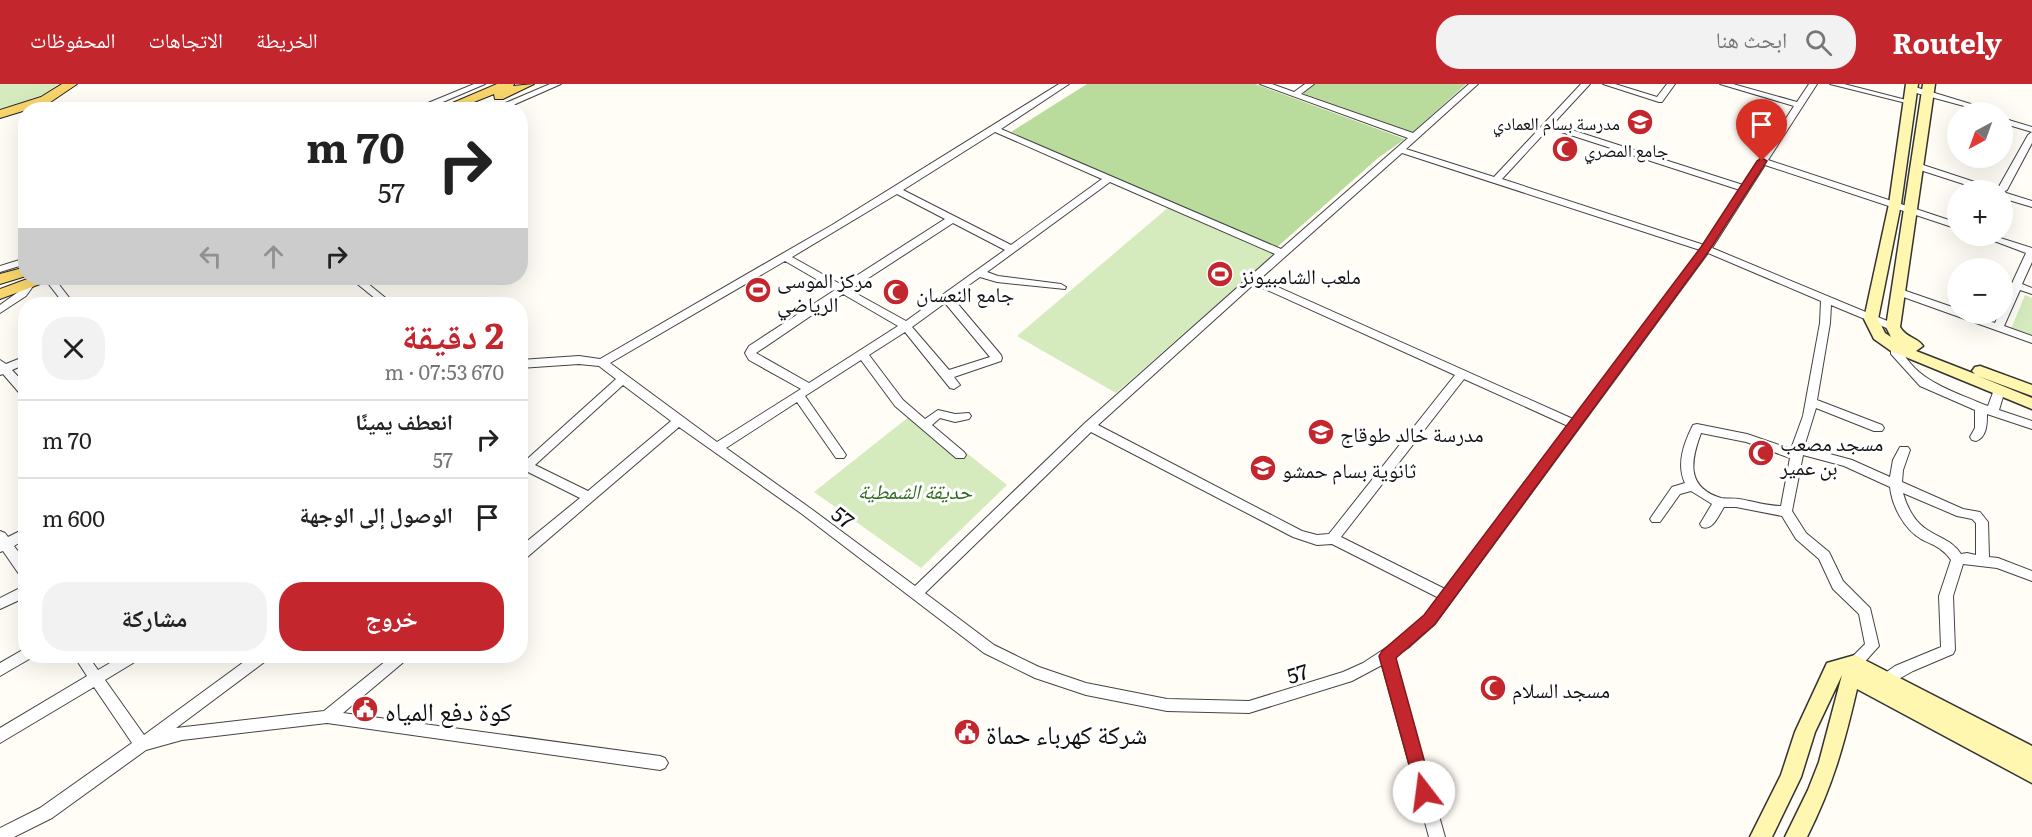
<!DOCTYPE html>
<html lang="ar">
<head>
<meta charset="utf-8">
<style>
  body { margin:0; font-family:Literata,"Noto Naskh Arabic",serif; background:#f2f2f2; color:#222; direction:rtl; height:100vh; display:flex; flex-direction:column; font-size:22px; white-space:nowrap }
  * { box-sizing:border-box; margin:0 }
  p { font-size:20px; color:#767676 }
  .icon { flex:none; width:33px; height:33px; fill:none; stroke:currentColor; stroke-width:2; stroke-linecap:round; stroke-linejoin:round }
  .map { position:relative; flex:1; overflow:hidden; direction:ltr }
  .panel { position:absolute; left:18px; top:213px; width:510px; height:366px; display:flex; flex-direction:column; background:#fff; border-radius:24px; box-shadow:0 6px 24px #0002; direction:rtl }
  .panel>* { flex:none }
  .banner { position:absolute; left:18px; top:18px; width:510px; height:183px; border-radius:24px; box-shadow:0 6px 24px #0002; direction:rtl; background:#fff; color:#222; overflow:hidden }
  .needle { width:39px; rotate:221deg }
  .fabs { position:absolute; left:1947px; top:18px; display:grid; gap:12px }
  .fabs a { display:grid; place-items:center; width:66px; height:66px; border-radius:50%; background:#fff; box-shadow:0 6px 24px #0002; font-size:30px }
  .pin { position:absolute; display:grid; place-items:center; width:51px; height:51px; color:#fff; margin:-62px -26px; border-radius:50% 50% 50% 0; rotate:-45deg; box-shadow:0 0 6px #0007 }
  .pin .icon { rotate:45deg }
  .me { position:absolute; width:66px; margin:-33px; rotate:345deg; stroke-linejoin:round; filter:drop-shadow(0 0 4px #0008) }
  .turn { display:flex; align-items:center; gap:21px; height:126px; padding:0 24px; font-size:27px }
  .turn .icon { width:78px; height:78px; stroke-width:2.5 }
  .turn b { display:block; font-size:42px; line-height:51px }
  .lanes { display:flex; align-items:center; height:57px; padding:0 24px; background:#0003; justify-content:center; gap:30px; direction:ltr }
  .lanes .off { opacity:.35 }
  .round { display:grid; place-items:center; flex:none; width:63px; height:63px; border-radius:24px; background:#f2f2f2 }
  .headline { display:flex; align-items:center; justify-content:space-between; height:102px; padding:0 24px }
  h1 { font-size:36px; font-weight:700; line-height:45px; color:#c4262e }
  .button { display:flex; gap:12px; margin-top:auto; padding:12px 24px }
  .button a { flex:1; height:69px; border-radius:24px; background:#c4262e; color:#fff; font-size:24px; font-weight:700; line-height:69px; text-align:center }
  .button a+a { background:#f2f2f2; color:#222 }
  ul { padding:0; list-style:none }
  li { display:flex; align-items:center; gap:18px; height:78px; padding:0 24px; border-top:2px solid #e0e0e0 }
  li div { flex:1 }
  li b { display:block; font-size:22px }
  li em { font-style:normal }
  header { display:flex; align-items:center; gap:36px; box-sizing:border-box; height:84px; padding:0 30px; background:#c4262e; color:#fff }
  header strong { font-size:28px }
  nav { display:flex; gap:33px; margin-inline-start:auto; font-size:21px }
  .search { width:420px; height:54px; background:#f2f2f2; display:flex; align-items:center; gap:15px; box-sizing:border-box; padding:0 21px; border-radius:24px; color:#767676; font-size:22px }
  .map>svg:first-child { display:block }
  .green { fill:#d5ebbd }
  .forest { fill:#b9dc9c }
  .lines { fill:none; stroke-linecap:round; stroke-linejoin:round }
  .minor-casing { stroke:#444; stroke-width:2 }
  .secondary-casing { stroke:#333; stroke-width:3 }
  .primary-casing { stroke:#222; stroke-width:2 }
  .minor { fill:#fff; fill-rule:evenodd }
  .secondary { fill:#fff6b0; fill-rule:evenodd }
  .primary { fill:#f9d66b; fill-rule:evenodd }
  .route { fill:#c4262e; stroke:#7f191e; stroke-width:1.5 }
  .labels { text-anchor:middle; dominant-baseline:central; stroke-width:6; stroke-linejoin:round; paint-order:stroke }
  .far-poi-label { font-size:18px; fill:#111; stroke:#fff; text-anchor:end }
  .poi-label { font-size:21px; fill:#111; stroke:#fff; text-anchor:start }
  .park-label { font-size:21px; font-style:italic; fill:#2f6b1f; stroke:#fff }
  .street-label { font-size:21px; fill:#111; stroke:#fff }
  .near-poi-label { font-size:26px; fill:#111; stroke:#fff; text-anchor:start }
</style>
</head>
<body>
<header>
<strong>Routely</strong>
<div class="search"><svg class="icon" aria-label="search" viewBox="0 0 24 24"><circle cx="10" cy="10" r="6"/><path d="M15 15l6 6"/></svg>ابحث هنا</div>
<nav><a>الخريطة</a><a>الاتجاهات</a><a>المحفوظات</a></nav>
</header>
<div class="map">
<svg width="2032" height="753" viewBox="0 0 2032 753">
  <rect width="100%" height="100%" fill="#fffdf5"/>
  <!-- green -->
  <g class="green">
    <polygon points="0,0 59,0 43,11 0,25"/>
    <polygon points="1170,122 1274,170 1116,309 1017,252"/>
    <polygon points="2025,211 2032,214 2032,253 2011,245"/>
    <polygon points="915,328 1007,401 921,484 814,408"/>
  </g>
  <!-- forest -->
  <g class="forest">
    <polygon points="1087,0 1255,0 1405,55 1378,74 1275,165 1011,48"/>
    <polygon points="1310,0 1466,0 1413,48 1299,8"/>
  </g>
  <g class="lines">
    <defs>
      <g id="minor">
        <polygon points="474,0 485,0 424,26 411,26"/>
        <polygon points="550,0 561,0 502,26 489,26"/>
        <path d="M1059 0H1069L1001 45 1281 165 1408 54 1260 0H1272L1294 8 1305 0H1314L1301 10 1413 49 1469 0H1478L1406 65 1494 93 1581 0H1590L1553 40 1743 101 1794 22 1720 0H1733L1797 18 1809 0H1817L1768 76 1958 139V145L1765 81 1712 164 1897 241 1898 243 1897 245H1889L1831 221 1830 239 1817 316 1882 341 1884 344 1882 347H1874L1816 324 1804 363 1852 376 1890 393 1893 376 1900 363H1908L1910 366 1903 386 1902 398 1963 425 1980 428 1988 438 1989 473 1998 474 2032 487V497L1997 484 1963 480 1953 512 1955 566 1953 570 1913 587 1886 602 1881 600 1879 596 1881 592 1895 582 1941 563 1939 512 1951 476C1943 464 1933 461 1921 455 1904 445 1892 422 1890 403L1844 382 1803 371 1792 427 1806 449 1829 468 1843 497 1870 524 1879 562 1861 582 1858 589 1853 591 1848 589 1846 585 1850 575 1865 560 1859 530 1833 505 1819 475 1796 455 1782 432 1736 423H1724C1718 432 1713 447 1702 443L1700 440 1712 420 1691 407 1680 410 1660 438H1652L1650 435 1652 432 1672 403 1685 399C1676 380 1684 359 1693 341L1697 340 1747 350 1791 365 1803 332 1820 239 1821 217 1708 169 1435 540 1408 564 1394 573 1445 753H1429L1382 581 1352 597 1249 629 1167 627 1086 611 1035 594 984 569 802 430 679 343 525 475 520 476V463L580 414 520 384V375L525 377 616 295 599 282 579 280 520 284V276L579 272 600 275 832 141ZM1549 44 1740 106 1704 161 1502 95ZM995 48 1102 95 1011 161 903 106ZM1402 69 1700 166 1573 335 1260 195ZM1110 98 1275 170 1085 339 915 502 810 424 726 364 797 318 836 374H844L846 371 844 368 805 312 861 276 895 322 956 374H964L966 371 964 368 932 341 940 334 955 338 969 335 971 332 969 329 955 330 938 326 925 335 903 316 869 271 905 248 950 304 954 305 960 301 954 293 1001 277 1002 274 1001 271 952 213 980 193 997 198 1065 205 1066 203 1061 200 998 192 987 188ZM897 110 945 135 842 201 792 173ZM953 139 1005 166 906 237 850 206ZM785 177 835 206 749 262 745 269 749 276 801 305 717 358 610 279ZM1254 200 1455 291 1329 450 1317 451 1302 447 1098 341ZM843 210 898 242 809 299 756 269ZM945 219 990 273 949 286 912 243ZM1464 295 1568 342 1445 505 1341 453ZM623 301 671 337 588 407 535 381ZM1091 348 1293 453 1317 461 1332 460 1439 514 1425 532 1398 556 1363 579 1343 588 1249 617 1167 615 1086 599 1039 583 994 561 925 509ZM1701 349 1746 358 1790 374 1781 422C1766 422 1753 417 1739 415 1733 414 1726 415 1721 414 1685 403 1691 376 1701 349ZM1903 409 1957 432 1972 435 1976 439V471L1967 469 1961 470C1952 456 1939 454 1926 445 1914 437 1907 423 1903 409Z"/>
        <polygon points="1603,0 1615,0 1657,13 1667,0 1675,0 1662,18 1659,18"/>
        <polygon points="1830,0 1844,0 1914,18 1910,20"/>
        <polygon points="1909,3 1915,3 1997,28 1986,28 1909,7"/>
        <polygon points="2002,34 2032,43 2032,59 2007,106 2003,108 2032,117 2032,123 2002,114 2002,106 1997,106 2028,51 2032,48 2002,39"/>
        <polygon points="1917,79 1993,104 1995,106 1982,106 1914,84 1913,82"/>
        <polygon points="1981,152 1994,152 2032,164 2032,178 2022,200 2032,204 2032,210 2020,206 2004,242 2032,252 2032,259 1895,210 1894,208 1899,205 1903,206 1958,225 1958,230 1968,230 1995,239 1999,230 2002,230 2002,221 2026,169"/>
        <polygon points="26,174 26,180 0,188 0,182"/>
        <polygon points="44,194 54,194 74,220 64,220"/>
        <polygon points="350,194 361,194 393,220 382,220"/>
        <polygon points="31,195 36,198 26,212 0,229 0,221 18,208 27,196"/>
        <path d="M1896 260 1900 262C1913 296 1953 307 1985 321L1988 322 1995 303H2003L2005 306 1999 326 2032 337V345L1987 330C1987 340 1987 353 1976 357L1972 356 1970 353 1975 344V326L1920 302 1891 270V264Z"/>
        <polygon points="26,272 26,280 12,286 26,301 26,313 22,312 3,290 0,291 0,276 6,280"/>
        <polygon points="26,444 26,455 14,462 26,478 26,494 21,493 3,467 0,468 0,447 5,449 8,453"/>
        <polygon points="26,501 26,513 0,525 0,514"/>
        <polygon points="26,564 26,572 32,572 31,574 0,592 0,579"/>
        <polygon points="74,572 88,572 98,586 122,572 140,572 138,576 105,596 144,651 252,572 269,572 267,576 176,644 324,627 392,572 408,572 406,576 343,629 660,672 665,674 668,679 665,684 660,686 327,639 182,656 146,666 52,734 14,753 0,753 0,744 40,724 132,659 94,603 0,659 0,644 87,592"/>
      </g>
      <g id="secondary">
        <path d="M1906 0H1918L1901 120 1878 235 1885 249 1891 253 1886 243 1923 0H1935L1900 243C1906 254 1917 253 1923 262L1916 267 1975 290 1972 287 1975 283 1980 282 2032 301V312L1978 292 2032 314V325L1891 267 1874 255 1864 235 1889 120Z"/>
        <path d="M1855 571 2032 662V699L1857 605C1844 661 1833 701 1807 753H1785L1808 706 1819 678 1842 591 1815 648 1801 693 1772 753H1750L1781 691 1795 648 1827 579Z"/>
      </g>
      <g id="primary">
        <polygon points="62,0 77,0 49,19 0,34 0,26 41,13"/>
        <polygon points="497,0 514,0 513,2 534,0 503,15 495,15 494,10 454,26 436,26"/>
        <polygon points="26,183 26,192 0,200 0,190"/>
        <polygon points="30,194 51,194 48,197 0,215 0,205"/>
      </g>
    </defs>
    <!-- minor casing -->
    <use href="#minor" class="minor-casing"/>
    <!-- secondary casing -->
    <use href="#secondary" class="secondary-casing"/>
    <!-- primary casing -->
    <use href="#primary" class="primary-casing"/>
    <!-- minor -->
    <use href="#minor" class="minor"/>
    <!-- secondary -->
    <use href="#secondary" class="secondary"/>
    <!-- primary -->
    <use href="#primary" class="primary"/>
  </g>
  <!-- route -->
  <polygon class="route" points="1762,74 1767,77 1709,167 1435,540 1396,574 1433,708 1430,713 1424,716 1418,713 1379,572 1382,567 1424,531 1701,163 1757,77"/>
  <!-- icons -->
  <defs>
    <symbol id="school-disc" viewBox="-11 -11 22 22"><circle r="9.5" fill="#c4262e" stroke="#fff"/><path d="M0-5L7-2L0 1L-7-2ZM-4 1L0 2.5L4 1V4Q0 6-4 4Z" fill="#fff"/></symbol>
    <symbol id="mosque-disc" viewBox="-11 -11 22 22"><circle r="9.5" fill="#c4262e" stroke="#fff"/><path d="M3.5-4.9A6 6 0 1 0 3.5 4.9A5 5 0 1 1 3.5-4.9Z" fill="#fff"/></symbol>
    <symbol id="stadium-disc" viewBox="-11 -11 22 22"><circle r="9.5" fill="#c4262e" stroke="#fff"/><path d="M0-5a6.5 5 0 1 0 0 10a6.5 5 0 1 0 0-10ZM-3.5-1.8h7v3.6h-7Z" fill="#fff"/></symbol>
    <symbol id="civic-disc" viewBox="-11 -11 22 22"><circle r="9.5" fill="#c4262e" stroke="#fff"/><path d="M-.6-6.5H3V-4.5H.6V-3L4-1V1h2V6H-6V1h2V-1L-.6-3ZM-1.2 2.5V6h2.4V2.5Z" fill="#fff"/></symbol>
  </defs>
  <g fill-rule="evenodd">
    <use href="#school-disc" x="1625" y="23" width="30" height="30"/>
    <use href="#mosque-disc" x="1550" y="50" width="30" height="30"/>
    <use href="#stadium-disc" x="1205" y="175" width="30" height="30"/>
    <use href="#stadium-disc" x="743" y="191" width="30" height="30"/>
    <use href="#mosque-disc" x="881" y="193" width="30" height="30"/>
    <use href="#school-disc" x="1306" y="333" width="30" height="30"/>
    <use href="#mosque-disc" x="1746" y="354" width="30" height="30"/>
    <use href="#school-disc" x="1248" y="369" width="30" height="30"/>
    <use href="#mosque-disc" x="1478" y="589" width="30" height="30"/>
    <use href="#civic-disc" x="350" y="610" width="30" height="30"/>
    <use href="#civic-disc" x="952" y="633" width="30" height="30"/>
  </g>
  <g class="labels">
    <!-- far-poi labels -->
    <g class="far-poi-label">
      <text x="1620" y="38">مدرسة بسام العمادي</text>
      <text x="1584" y="65" text-anchor="start">جامع المصري</text>
    </g>
    <!-- poi labels -->
    <g class="poi-label">
      <text x="1240" y="190">ملعب الشامبيونز</text>
      <text x="777" y="194">مركز الموسى<tspan x="777" dy="24">الرياضي</tspan></text>
      <text x="916" y="208">جامع النعسان</text>
      <text x="1340" y="348">مدرسة خالد طوقاج</text>
      <text x="1780" y="357">مسجد مصعب<tspan x="1780" dy="24">بن عمير</tspan></text>
      <text x="1282" y="384">ثانوية بسام حمشو</text>
      <text x="1512" y="604">مسجد السلام</text>
    </g>
    <!-- park labels -->
    <g class="park-label">
      <text x="915" y="405">حديقة الشمطية</text>
    </g>
    <!-- street labels -->
    <g class="street-label">
      <text transform="translate(844 432) rotate(38)">57</text>
      <text transform="translate(1297 588) rotate(-17)">57</text>
    </g>
    <!-- near-poi labels -->
    <g class="near-poi-label">
      <text x="385" y="625">كوة دفع المياه</text>
      <text x="986" y="648">شركة كهرباء حماة</text>
    </g>
  </g>
</svg>
<div class="fabs">
<a><svg class="needle" viewBox="-14 -14 28 28"><path d="M0-13l5 13h-10z" fill="#e53935"/><path d="M0 13l5-13h-10z" fill="#767676"/></svg></a>
<a>+</a>
<a>−</a>
</div>
<div class="pin" style="left:1762px;top:77px;background:#d93025"><svg class="icon" aria-label="arrive" viewBox="0 0 24 24"><path d="M6 21V4h12l-3 4 3 4H6"/></svg></div>
<svg class="me" style="left:1424px;top:708px" viewBox="-20 -20 40 40"><circle r="19" fill="#fff"/><path d="M0-13L10 11 0 6-10 11z" fill="#c4262e"/></svg>
<div class="banner">
<div class="turn"><svg class="icon" aria-label="right" viewBox="0 0 24 24"><path d="M7 20v-9h11M14 6l5 5-5 5"/></svg><div><b>70 m</b>57</div></div>
<div class="lanes"><svg class="icon off" aria-label="left" viewBox="0 0 24 24"><path d="M17 20v-9H6M10 6l-5 5 5 5"/></svg><svg class="icon off" aria-label="ahead" viewBox="0 0 24 24"><path d="M12 20V5M6 11l6-6 6 6"/></svg><svg class="icon" aria-label="right" viewBox="0 0 24 24"><path d="M7 20v-9h11M14 6l5 5-5 5"/></svg></div>
</div>
<section class="panel">
<div class="headline"><div><h1>2 دقيقة</h1><p>670 m · 07:53</p></div><a class="round"><svg class="icon" aria-label="close" viewBox="0 0 24 24"><path d="M6 6l12 12M18 6L6 18"/></svg></a></div>
<ul>
<li><svg class="icon" aria-label="right" viewBox="0 0 24 24"><path d="M7 20v-9h11M14 6l5 5-5 5"/></svg><div><b>انعطف يمينًا</b><p>57</p></div><em>70 m</em></li>
<li><svg class="icon" aria-label="arrive" viewBox="0 0 24 24"><path d="M6 21V4h12l-3 4 3 4H6"/></svg><div><b>الوصول إلى الوجهة</b></div><em>600 m</em></li>
</ul>
<div class="button"><a>خروج</a><a>مشاركة</a></div>
</section>
</div>
</body>
</html>
